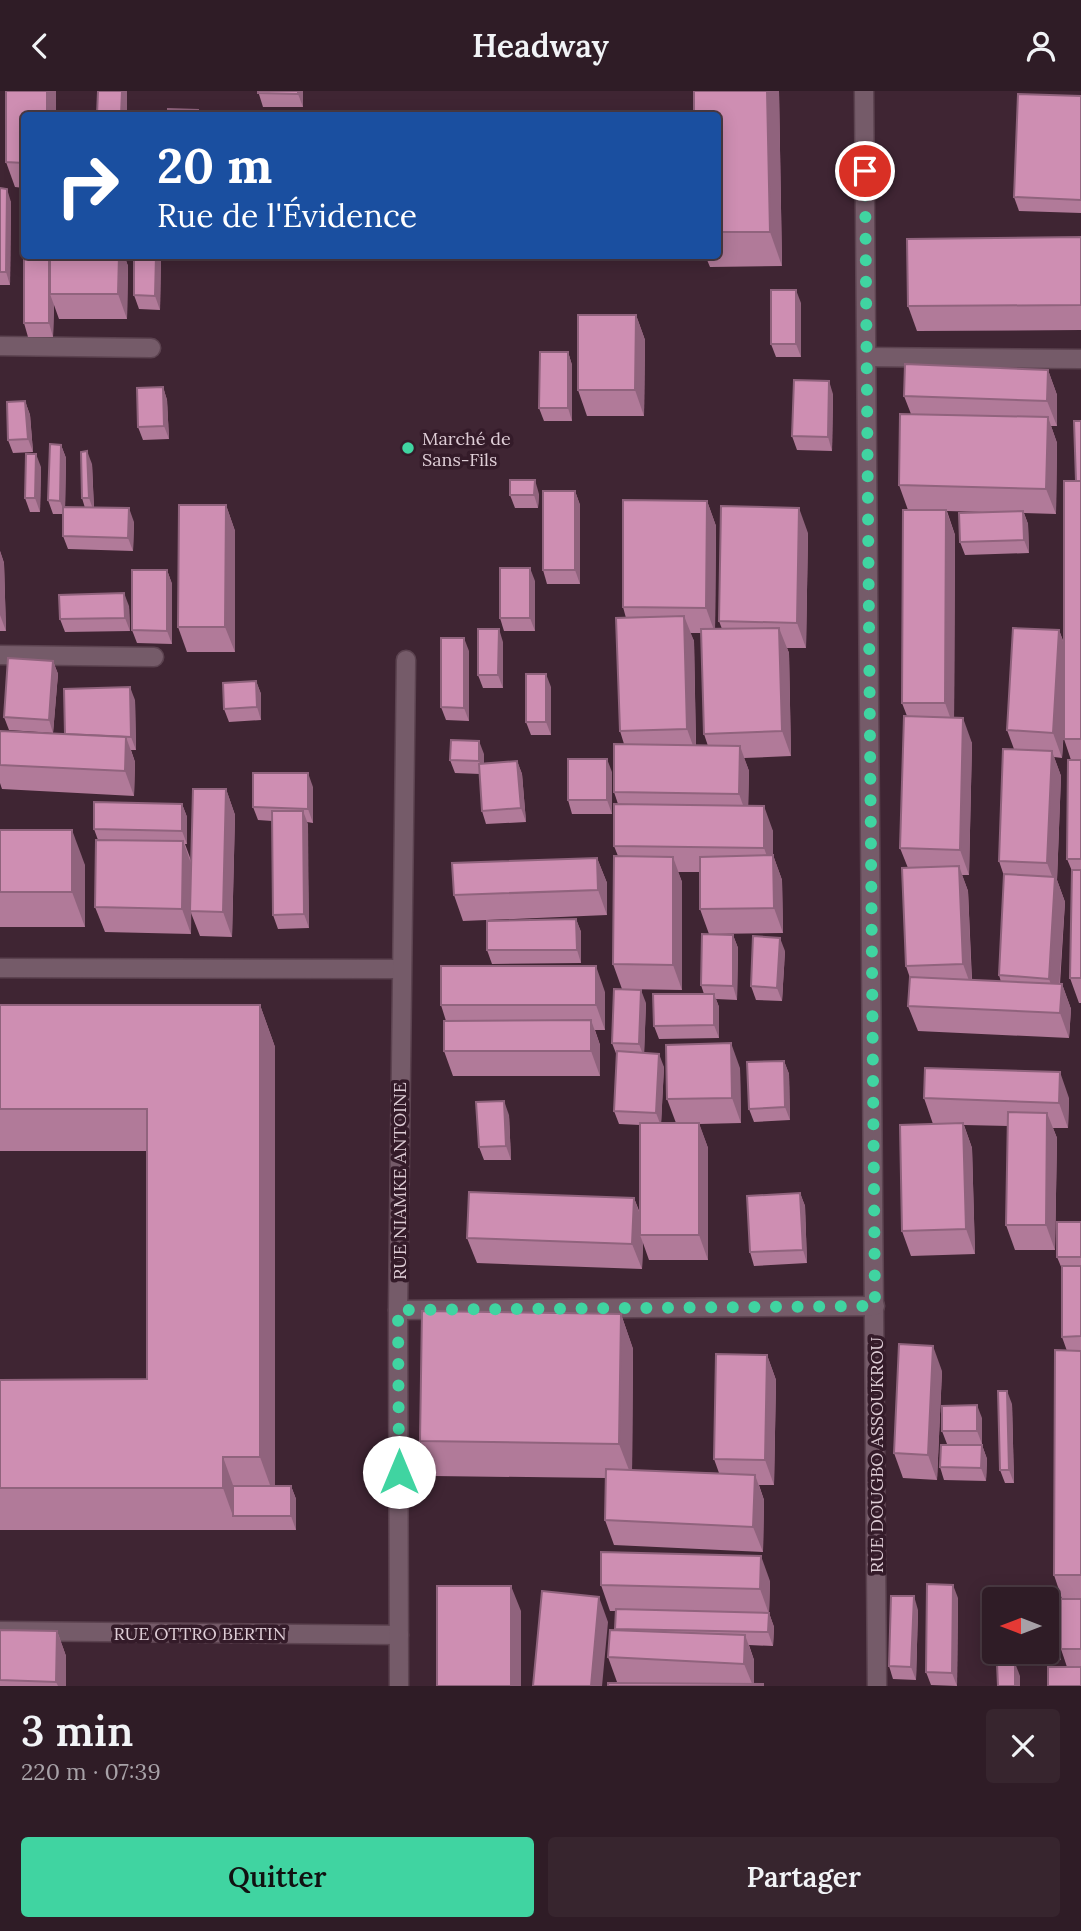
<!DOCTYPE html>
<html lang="fr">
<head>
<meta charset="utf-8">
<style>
  body { margin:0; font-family:Lora,serif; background:#37252e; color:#f1f3f6; height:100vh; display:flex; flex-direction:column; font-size:26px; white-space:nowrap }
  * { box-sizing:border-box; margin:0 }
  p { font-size:23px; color:#a7a1a7 }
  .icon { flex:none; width:38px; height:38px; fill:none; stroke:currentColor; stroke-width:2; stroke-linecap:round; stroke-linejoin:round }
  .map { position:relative; height:1595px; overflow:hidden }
  .panel { display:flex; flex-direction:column; background:#2f1c26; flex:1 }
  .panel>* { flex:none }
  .banner { position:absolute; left:21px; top:21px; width:700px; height:147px; border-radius:7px; box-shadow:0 4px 18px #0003,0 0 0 2px #4a3a43; background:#1a4fa0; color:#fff; overflow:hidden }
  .needle { width:46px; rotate:270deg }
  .buttons { position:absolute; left:982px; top:1496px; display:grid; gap:14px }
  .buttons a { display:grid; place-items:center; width:77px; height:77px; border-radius:7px; background:#2f1c26; box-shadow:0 4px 18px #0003,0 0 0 2px #4a3a43; font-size:35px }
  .pin { position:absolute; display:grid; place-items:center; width:60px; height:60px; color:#fff; margin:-30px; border:4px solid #fff; border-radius:50%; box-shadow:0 2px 7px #0007 }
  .me { position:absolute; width:77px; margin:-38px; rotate:0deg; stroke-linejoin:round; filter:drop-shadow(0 0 5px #0008) }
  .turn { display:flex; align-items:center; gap:24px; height:147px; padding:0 21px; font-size:32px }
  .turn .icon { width:91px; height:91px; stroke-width:2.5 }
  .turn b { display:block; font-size:49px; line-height:60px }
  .round { display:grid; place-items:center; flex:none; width:74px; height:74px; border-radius:7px; background:#37252e }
  .head { display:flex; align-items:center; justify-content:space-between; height:119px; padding:0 21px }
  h1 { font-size:42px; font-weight:600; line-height:52px }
  .cta { display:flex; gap:14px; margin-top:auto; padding:14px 21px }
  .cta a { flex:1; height:80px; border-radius:7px; background:#40d4a1; color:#111; font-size:28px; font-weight:600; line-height:80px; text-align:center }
  .cta a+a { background:#37252e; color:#f1f3f6 }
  header { display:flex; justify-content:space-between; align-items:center; height:91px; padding:0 21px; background:#2f1c26; font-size:32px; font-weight:600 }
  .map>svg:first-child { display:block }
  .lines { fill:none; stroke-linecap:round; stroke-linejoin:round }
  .street-casing { stroke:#5c4350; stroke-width:21 }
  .street { stroke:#755b69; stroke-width:18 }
  .wall { fill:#b17a99; fill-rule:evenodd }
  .shaded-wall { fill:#90637d }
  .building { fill:#ce8eb2; stroke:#90637d; stroke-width:2 }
  .route { stroke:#40d4a1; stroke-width:12; stroke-dasharray:0 21.6 }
  .poi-dot { fill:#40d4a1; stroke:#341b29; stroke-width:2.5 }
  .labels { text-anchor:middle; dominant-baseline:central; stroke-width:7; stroke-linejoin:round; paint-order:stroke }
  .poi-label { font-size:18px; fill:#decdd6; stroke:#341b29; text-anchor:start }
  .street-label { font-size:18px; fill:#decdd6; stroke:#341b29 }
</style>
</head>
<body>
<header><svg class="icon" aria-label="back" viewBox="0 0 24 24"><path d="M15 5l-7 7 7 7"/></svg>Headway<svg class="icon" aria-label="person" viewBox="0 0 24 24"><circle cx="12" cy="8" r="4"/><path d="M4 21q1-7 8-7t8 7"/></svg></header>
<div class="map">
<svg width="1081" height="1595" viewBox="0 0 1081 1595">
  <rect width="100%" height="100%" fill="#3f2533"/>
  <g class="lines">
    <defs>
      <g id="street">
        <polyline points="864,0 877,1595"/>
        <polyline points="0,255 151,257"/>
        <polyline points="867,266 1081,268"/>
        <polyline points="0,564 154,566"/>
        <polyline points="0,877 400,878"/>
        <polyline points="398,1219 875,1215"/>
        <polyline points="0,1540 399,1544"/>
        <polyline points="399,1595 398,1219 406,569"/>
      </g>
    </defs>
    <!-- street casing -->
    <use href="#street" class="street-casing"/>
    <!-- street -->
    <use href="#street" class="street"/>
  </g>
  <!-- wall -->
  <g class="wall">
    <polygon points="258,0 303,0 303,16 263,16"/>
    <polygon points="779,0 782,175 710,176 705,164 718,164 718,24"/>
    <polygon points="1081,5 1081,122 1019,120 1014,106"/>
    <polygon points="24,24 24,97 15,96 6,71"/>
    <polygon points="0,97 11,111 10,194 0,194"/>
    <polygon points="1081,146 1081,239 917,240 908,215"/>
    <polygon points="24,164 124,164 128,175 127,228 59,228 54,214 53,246 28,246 24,232"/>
    <polygon points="134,164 161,164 160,219 139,218 134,204"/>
    <polygon points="801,212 801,266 776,266 771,253"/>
    <polygon points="636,224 645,249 644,325 587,325 578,299"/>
    <polygon points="568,261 572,274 572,330 544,330 539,317"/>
    <polygon points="1048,279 1057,304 1057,335 1051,335 1057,352 1056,423 1024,422 1028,433 1029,462 965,464 960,451 983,421 947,420 955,444 954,626 972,652 969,784 962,784 968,800 972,889 1001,891 999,884 1004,785 999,770 1014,658 1007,639 1059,539 1064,552 1081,330 1081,912 1079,912 1070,887 1072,780 1067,768 1071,669 1064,648 1064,639 1062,667 1054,666 1061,685 1057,789 1065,811 1060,893 1062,893 1071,918 1069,947 918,940 908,915 910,887 906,875 908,777 900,757 907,625 902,612 908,419 899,394 911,323 904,305"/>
    <polygon points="163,296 167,309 169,348 143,349 138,336"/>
    <polygon points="833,303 832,360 797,359 792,345"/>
    <polygon points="25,310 30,324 33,361 13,362 8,349"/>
    <polygon points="61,354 66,367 65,416 85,417 82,407 92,373 94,417 134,431 133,460 68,458 63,445 63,423 53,423 48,409"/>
    <polygon points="41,376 40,421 30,421 25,407"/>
    <polygon points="575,400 580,414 580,493 547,493 543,479"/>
    <polygon points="539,403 538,417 515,417 510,404"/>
    <path d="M707 410 716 435 715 538H722L719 530 808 442 806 557H787L789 562 791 665 744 667 749 680 748 714 773 740V764L782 789 783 842 709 843 700 818V781H678L682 791V899L622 898 613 873 618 765 614 755 618 713 614 701 624 653 620 640 626 527 623 516ZM690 542H701L704 643 708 655 696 654 694 550Z"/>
    <polygon points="226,414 235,440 235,561 187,561 178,536"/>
    <polygon points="0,460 4,472 6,540 0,540"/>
    <polygon points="167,479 172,493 172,553 137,552 132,539"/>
    <polygon points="535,490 535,540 504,540 500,527"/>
    <polygon points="129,515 130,540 65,541 60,528"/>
    <polygon points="503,551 503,597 483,597 478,584"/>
    <polygon points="469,560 469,630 446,629 441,616"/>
    <polygon points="53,570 58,583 53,642 9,639 4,626"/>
    <polygon points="256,590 261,603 261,629 229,631 224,618"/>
    <polygon points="551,596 551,644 531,644 526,631"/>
    <polygon points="135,609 136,659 131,659 135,671 134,705 2,698 0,692 0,640 65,643"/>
    <polygon points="484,663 484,672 517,670 522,683 526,731 486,733 482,720 480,683 455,682 450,669"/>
    <polygon points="612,681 612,723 572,723 568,709"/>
    <polygon points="313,696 313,732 307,731 309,837 278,838 273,824 272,730 258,729 253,716"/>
    <polygon points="226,698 235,724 232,846 200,845 191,822 191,843 105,841 95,816 98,749 94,738 182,713 187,726 187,753 185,753 192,772"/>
    <polygon points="0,739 85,774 85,836 0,836"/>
    <polygon points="597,767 607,792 607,824 463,830 454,804"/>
    <polygon points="576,828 581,841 581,872 492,873 487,859"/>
    <polygon points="733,844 738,857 737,909 716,908 719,916 719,947 659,948 654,935 704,903 701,894"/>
    <polygon points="785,860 782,910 756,909 751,895"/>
    <polygon points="605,901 605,939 595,939 600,954 600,985 453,985 444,960 446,930 441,914"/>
    <polygon points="646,912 644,962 664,976 661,1032 676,1032 667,1008 740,977 741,1032 699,1033 708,1057 708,1169 649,1169 643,1152 642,1178 477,1172 467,1147 634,1107 640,1122 640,1034 619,1033 614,1020 617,965 612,952"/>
    <polygon points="0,914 260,914 275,956 275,1395 291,1395 296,1408 296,1439 0,1439 0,1289 147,1288 147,1060 0,1060"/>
    <polygon points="784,970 789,983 790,1029 754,1031 749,1018"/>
    <polygon points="924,1007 1069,1007 1068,1037 1053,1037 1057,1047 1055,1159 1015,1159 1006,1134 1008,1035 964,1034 972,1057 975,1163 911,1165 902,1140 933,1033"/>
    <polygon points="509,1024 511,1069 484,1069 479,1056"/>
    <polygon points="800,1102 805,1115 807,1172 754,1175 750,1161"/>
    <polygon points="1081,1131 1081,1595 1067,1576 1061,1558 1062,1508 1054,1484 1067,1260 1062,1246 1062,1178 1057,1166"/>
    <polygon points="621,1223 633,1258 632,1379 719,1382 714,1368 767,1264 776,1289 774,1394 759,1394 764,1409 763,1461 614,1454 605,1429 606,1387 433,1385 420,1350"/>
    <polygon points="942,1280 937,1389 903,1387 894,1362"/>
    <polygon points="1012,1313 1014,1392 1005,1392 1000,1379"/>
    <polygon points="982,1327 982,1353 947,1353 942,1340"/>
    <polygon points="982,1354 987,1368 986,1390 944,1389 940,1376"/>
    <polygon points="770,1490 769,1522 774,1536 773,1555 749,1554 754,1569 754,1593 763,1593 764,1595 608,1595 617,1591 608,1566 616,1539 616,1520 610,1520 601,1494"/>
    <polygon points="958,1507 957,1595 931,1594 926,1581"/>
    <polygon points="994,1511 994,1561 998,1561 998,1564 987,1564 982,1550"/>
    <polygon points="1046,1515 1060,1529 1061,1569 1018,1571 1014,1561 1046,1561"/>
    <polygon points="918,1519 916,1589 893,1588 889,1575"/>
    <polygon points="0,1539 57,1540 66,1565 66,1595 0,1595"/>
  </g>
  <!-- shaded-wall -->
  <g class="shaded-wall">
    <rect x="47" y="0" width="9" height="24"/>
    <polygon points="122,0 127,0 127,24 121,24"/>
    <polygon points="298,0 303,0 303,16 298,3"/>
    <polygon points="767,0 779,0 782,175 770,141"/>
    <polygon points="7,98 11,111 10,194 6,181"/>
    <polygon points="49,164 54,164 50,203 54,214 53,246 49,232"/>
    <polygon points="119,164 124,164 128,175 127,228 118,203"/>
    <polygon points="156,164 161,164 160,219 155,205"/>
    <polygon points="796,199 801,212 801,266 796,253"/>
    <polygon points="636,224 645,249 644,325 635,299"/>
    <polygon points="568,261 572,274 572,330 568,317"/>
    <polygon points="1048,279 1057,304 1057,335 1047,310"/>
    <polygon points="829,290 833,303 832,360 828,346"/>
    <polygon points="163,296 167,309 169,348 164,335"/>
    <polygon points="25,310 30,324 33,361 28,348"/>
    <polygon points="1048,326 1057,352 1056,423 1046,398"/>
    <polygon points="61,354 66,367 65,423 60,410"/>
    <polygon points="87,360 92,373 94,421 89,407"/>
    <polygon points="36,363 41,376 40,421 35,407"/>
    <polygon points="535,389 539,403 538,417 534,404"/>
    <polygon points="575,400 580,414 580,493 575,479"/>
    <polygon points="707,410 716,435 715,542 706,517"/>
    <polygon points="226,414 235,440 235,561 225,536"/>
    <polygon points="129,417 134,431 133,460 128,447"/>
    <polygon points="799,417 808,442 806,557 797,532"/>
    <polygon points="946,419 955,444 954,637 945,612"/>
    <polygon points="1023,420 1028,433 1029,462 1024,449"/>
    <polygon points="0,460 4,472 6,540 0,524"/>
    <polygon points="530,477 535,490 535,540 530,527"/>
    <polygon points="167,479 172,493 172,553 167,540"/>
    <polygon points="124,502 129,515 130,540 125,527"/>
    <polygon points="684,525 694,550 696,663 687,638"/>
    <polygon points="779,537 789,562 791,665 782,640"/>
    <polygon points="499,538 503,551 503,597 498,584"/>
    <polygon points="1059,539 1068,564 1062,667 1053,642"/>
    <polygon points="464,547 469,560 469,630 464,617"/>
    <polygon points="53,570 58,583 53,642 49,629"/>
    <polygon points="546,583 551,596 551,644 546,631"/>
    <polygon points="256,590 261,603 261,629 257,616"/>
    <polygon points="130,596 135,609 136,659 131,646"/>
    <polygon points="963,627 972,652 969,784 960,759"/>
    <polygon points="126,646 135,671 134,705 125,680"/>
    <polygon points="479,650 484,663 484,683 479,670"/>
    <polygon points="740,655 749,680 748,728 739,703"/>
    <polygon points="1052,660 1061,685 1057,789 1065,811 1058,913 1049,888 1055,793 1047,772"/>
    <polygon points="607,668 612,681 612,723 607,709"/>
    <polygon points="517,670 522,683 526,731 521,717"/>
    <polygon points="308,682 313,696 313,732 308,718"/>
    <polygon points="226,698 235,724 232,846 223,821"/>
    <polygon points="182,713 187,726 187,753 182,740"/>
    <polygon points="764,715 773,740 773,764 782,789 783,842 774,817 773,782 764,757"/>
    <polygon points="303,720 308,733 309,837 304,823"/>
    <polygon points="72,739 85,774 85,836 72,801"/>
    <polygon points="183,750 192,775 191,843 182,818"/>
    <polygon points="673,766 682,791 682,899 673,874"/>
    <polygon points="597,767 607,792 607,824 598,799"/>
    <polygon points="959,775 968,800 972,898 963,873"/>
    <polygon points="576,828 581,841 581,872 577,859"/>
    <polygon points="733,844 738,857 737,909 733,895"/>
    <polygon points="780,847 785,860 782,910 777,897"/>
    <polygon points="596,875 605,901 605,939 596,914"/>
    <polygon points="1062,893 1071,918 1069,947 1060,922"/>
    <polygon points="641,899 646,912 644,966 639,953"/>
    <polygon points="714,903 719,916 719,947 714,934"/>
    <polygon points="260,914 275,956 275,1408 260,1366"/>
    <polygon points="591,929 600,954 600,985 591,960"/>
    <polygon points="731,952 740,977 741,1032 732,1007"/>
    <polygon points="659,963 664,976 661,1035 656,1022"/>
    <polygon points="784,970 789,983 790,1029 785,1016"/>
    <polygon points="1060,981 1069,1007 1068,1037 1059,1012"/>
    <polygon points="504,1010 509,1024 511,1069 506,1055"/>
    <polygon points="1047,1022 1057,1047 1055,1159 1046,1134"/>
    <polygon points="699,1032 708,1057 708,1169 699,1144"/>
    <polygon points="963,1032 972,1057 975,1163 966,1138"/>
    <polygon points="800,1102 805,1115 807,1172 803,1159"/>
    <polygon points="634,1107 643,1132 640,1144 643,1152 642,1178 632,1153"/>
    <polygon points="621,1223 633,1258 632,1387 619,1353"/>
    <polygon points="933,1255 942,1280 937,1389 928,1364"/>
    <polygon points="767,1264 776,1289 774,1394 765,1369"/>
    <polygon points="1007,1300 1012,1313 1014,1392 1009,1379"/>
    <polygon points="977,1314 982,1327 982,1353 977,1340"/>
    <polygon points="982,1354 987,1368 986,1390 981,1377"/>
    <polygon points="223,1366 238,1408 233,1425 223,1397"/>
    <polygon points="755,1384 764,1409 763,1461 753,1436"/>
    <polygon points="291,1395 296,1408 296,1439 291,1425"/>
    <polygon points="761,1465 770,1490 769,1523 760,1498"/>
    <polygon points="953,1494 958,1507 957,1595 952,1582"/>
    <polygon points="511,1495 521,1520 521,1595 511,1595"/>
    <polygon points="914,1505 918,1519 916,1589 911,1576"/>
    <polygon points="599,1506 608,1531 602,1595 591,1595"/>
    <polygon points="1055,1515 1060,1529 1061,1569 1056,1556"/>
    <polygon points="769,1522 774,1536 773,1555 768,1541"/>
    <polygon points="57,1540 66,1565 66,1595 58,1595 56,1591"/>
    <polygon points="745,1544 754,1569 754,1595 753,1595 744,1573"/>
    <polygon points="1015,1572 1020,1585 1020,1595 1015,1595"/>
  </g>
  <!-- building -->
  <g class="building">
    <polygon points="6,0 47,0 47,24 24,24 24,72 6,71"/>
    <polygon points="98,0 122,0 121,24 97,24"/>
    <polygon points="258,0 298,0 298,3 258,2"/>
    <polygon points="694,0 767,0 770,141 718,141 718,24 694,24"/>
    <polygon points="1018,3 1081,5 1081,109 1014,106"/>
    <polygon points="168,18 198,19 198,24 168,24"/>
    <polygon points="0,97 7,98 6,181 0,181"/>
    <polygon points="24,106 24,164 49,164 49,232 24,232"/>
    <polygon points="1081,146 1081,214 908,215 907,148"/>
    <polygon points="50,164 119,164 118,203 50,203"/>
    <polygon points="134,164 156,164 155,205 134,204"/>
    <rect x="771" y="199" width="25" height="54"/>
    <polygon points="578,224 636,224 635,299 578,299"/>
    <polygon points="540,261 568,261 568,317 539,317"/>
    <polygon points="905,273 1048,279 1047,310 904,305"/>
    <polygon points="794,289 829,290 828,346 792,345"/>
    <polygon points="163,296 164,335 138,336 137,297"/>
    <polygon points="25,310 28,348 8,349 7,311"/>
    <polygon points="900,323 1048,326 1046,398 899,394"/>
    <polygon points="1074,330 1081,330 1081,390 1076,390"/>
    <polygon points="50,353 61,354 60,410 48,409"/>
    <polygon points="87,360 89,407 82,407 81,361"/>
    <polygon points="26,363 36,363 35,407 25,407"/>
    <polygon points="510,389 535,389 534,404 510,404"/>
    <rect x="1064" y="390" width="17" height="258"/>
    <rect x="543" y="400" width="32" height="79"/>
    <polygon points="623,409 707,410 706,517 623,516"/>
    <polygon points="179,414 226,414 225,536 178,536"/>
    <polygon points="721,415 799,417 797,532 719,530"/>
    <polygon points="63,416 129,417 128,447 63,445"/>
    <polygon points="903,419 946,419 945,612 902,612"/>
    <polygon points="1023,420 1024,449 960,451 959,422"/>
    <rect x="500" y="477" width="30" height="50"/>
    <polygon points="132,479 167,479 167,540 132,539"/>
    <polygon points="124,502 125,527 60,528 59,504"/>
    <polygon points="684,525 687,638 620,640 616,527"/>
    <polygon points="779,537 782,640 704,643 701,538"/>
    <polygon points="1013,537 1059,539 1053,642 1007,639"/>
    <polygon points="478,538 499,538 498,584 478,584"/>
    <polygon points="441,547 464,547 464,617 441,616"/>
    <polygon points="8,567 53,570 49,629 4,626"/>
    <rect x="526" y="583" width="20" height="48"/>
    <polygon points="256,590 257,616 224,618 223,592"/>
    <polygon points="130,596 131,646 65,643 64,598"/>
    <polygon points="904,625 963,627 960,759 900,757"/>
    <polygon points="0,640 126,646 125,680 0,674"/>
    <polygon points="451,649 479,650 479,670 450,669"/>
    <polygon points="614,653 740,655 739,703 614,701"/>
    <polygon points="1003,658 1052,660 1047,772 999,770"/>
    <rect x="568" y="668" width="39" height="41"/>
    <polygon points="1068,669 1081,669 1081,768 1067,768"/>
    <polygon points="517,670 521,717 482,720 479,673"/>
    <polygon points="253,682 308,682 308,718 253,716"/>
    <polygon points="193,698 226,698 223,821 190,820"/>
    <polygon points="94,711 182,713 182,740 94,738"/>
    <polygon points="614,713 764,715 764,757 614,755"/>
    <polygon points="272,720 303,720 304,823 273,824"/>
    <rect x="0" y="739" width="72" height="62"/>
    <polygon points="96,749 183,750 182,818 95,816"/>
    <polygon points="773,764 774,817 700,818 700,766"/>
    <polygon points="614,765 673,766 673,874 613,873"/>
    <polygon points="597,767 598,799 454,804 452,772"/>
    <polygon points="959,775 963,873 906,875 902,777"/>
    <polygon points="1072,779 1081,779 1081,887 1070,887"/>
    <polygon points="1004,783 1055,786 1049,888 999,884"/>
    <polygon points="576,828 577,859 487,859 487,830"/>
    <polygon points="702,843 733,844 733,895 701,894"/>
    <polygon points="753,845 780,847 777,897 751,895"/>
    <rect x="441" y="875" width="155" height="39"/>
    <polygon points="910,886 1062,893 1060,922 908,915"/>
    <polygon points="614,898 641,899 639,953 612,952"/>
    <polygon points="653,903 714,903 714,934 654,935"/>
    <polygon points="0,914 260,914 260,1366 223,1366 223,1397 0,1397 0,1289 147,1288 147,1018 0,1018"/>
    <polygon points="591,929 591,960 444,960 444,930"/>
    <polygon points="731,952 732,1007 667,1008 666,954"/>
    <polygon points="617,960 659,963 656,1022 614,1020"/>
    <polygon points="784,970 785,1016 749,1018 747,971"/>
    <polygon points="925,977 1060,981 1059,1012 924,1007"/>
    <polygon points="504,1010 506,1055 479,1056 476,1011"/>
    <polygon points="1008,1021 1047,1022 1046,1134 1006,1134"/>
    <rect x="640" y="1032" width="59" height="112"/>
    <polygon points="963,1032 966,1138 902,1140 900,1034"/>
    <polygon points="469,1101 634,1107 632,1153 467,1147"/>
    <polygon points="800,1102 803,1159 750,1161 747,1105"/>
    <rect x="1057" y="1131" width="24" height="35"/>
    <polygon points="1062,1175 1081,1175 1081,1245 1062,1246"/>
    <polygon points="422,1220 621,1223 619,1353 420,1350"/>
    <polygon points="899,1253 933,1255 928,1364 894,1362"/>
    <polygon points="1055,1259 1081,1260 1081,1484 1054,1484"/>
    <polygon points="716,1263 767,1264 765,1369 714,1368"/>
    <polygon points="998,1300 1007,1300 1009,1379 1000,1379"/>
    <polygon points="977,1314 977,1340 942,1340 942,1315"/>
    <polygon points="941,1354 982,1354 981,1377 940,1376"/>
    <polygon points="606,1378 755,1384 753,1436 605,1429"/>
    <rect x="233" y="1395" width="58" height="30"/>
    <polygon points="601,1461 761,1465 760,1498 601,1494"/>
    <polygon points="927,1493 953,1494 952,1582 926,1581"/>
    <rect x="437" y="1495" width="74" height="100"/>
    <polygon points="542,1500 599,1506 591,1595 533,1595"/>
    <polygon points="891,1505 914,1505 911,1576 889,1575"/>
    <rect x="1061" y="1508" width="20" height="50"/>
    <polygon points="983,1510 994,1511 993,1550 982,1550"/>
    <polygon points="1046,1515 1055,1515 1056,1556 1046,1556"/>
    <polygon points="616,1518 769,1522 768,1541 615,1538"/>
    <polygon points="0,1539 57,1540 56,1591 0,1589"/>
    <polygon points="610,1539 745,1544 744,1573 608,1566"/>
    <polygon points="1015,1572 1015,1595 998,1595 997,1573"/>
    <rect x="1048" y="1576" width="33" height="19"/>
    <polygon points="608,1592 763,1593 763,1595 608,1595"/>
  </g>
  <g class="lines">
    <!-- route -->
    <polyline class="route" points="399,1381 398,1219 875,1215 865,80"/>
  </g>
  <!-- markers -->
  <circle class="poi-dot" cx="408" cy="357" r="7"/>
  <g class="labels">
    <!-- poi labels -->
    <g class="poi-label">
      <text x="422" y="347">Marché de<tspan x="422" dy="21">Sans-Fils</tspan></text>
    </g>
    <!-- street labels -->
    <g class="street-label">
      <text transform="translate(399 1090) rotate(-90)">RUE NIAMKE ANTOINE</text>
      <text transform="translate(876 1364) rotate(-90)">RUE DOUGBO ASSOUKROU</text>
      <text x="200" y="1542">RUE OTTRO BERTIN</text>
    </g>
  </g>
</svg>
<div class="buttons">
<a><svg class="needle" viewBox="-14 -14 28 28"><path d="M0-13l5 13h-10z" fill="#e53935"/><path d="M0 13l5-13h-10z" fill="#a7a1a7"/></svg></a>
</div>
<div class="pin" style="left:865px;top:80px;background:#d93025"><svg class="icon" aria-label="arrive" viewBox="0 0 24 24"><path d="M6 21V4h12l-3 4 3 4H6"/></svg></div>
<svg class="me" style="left:399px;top:1381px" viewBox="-20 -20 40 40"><circle r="19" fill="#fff"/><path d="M0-13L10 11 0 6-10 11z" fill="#40d4a1"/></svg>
<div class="banner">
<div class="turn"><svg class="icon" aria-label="right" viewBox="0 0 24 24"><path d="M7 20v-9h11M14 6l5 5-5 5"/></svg><div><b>20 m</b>Rue de l'Évidence</div></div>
</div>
</div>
<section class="panel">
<div class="head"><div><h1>3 min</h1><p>220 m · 07:39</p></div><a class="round"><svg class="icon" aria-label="close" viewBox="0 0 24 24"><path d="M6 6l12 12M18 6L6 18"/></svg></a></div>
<div class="cta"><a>Quitter</a><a>Partager</a></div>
</section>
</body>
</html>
